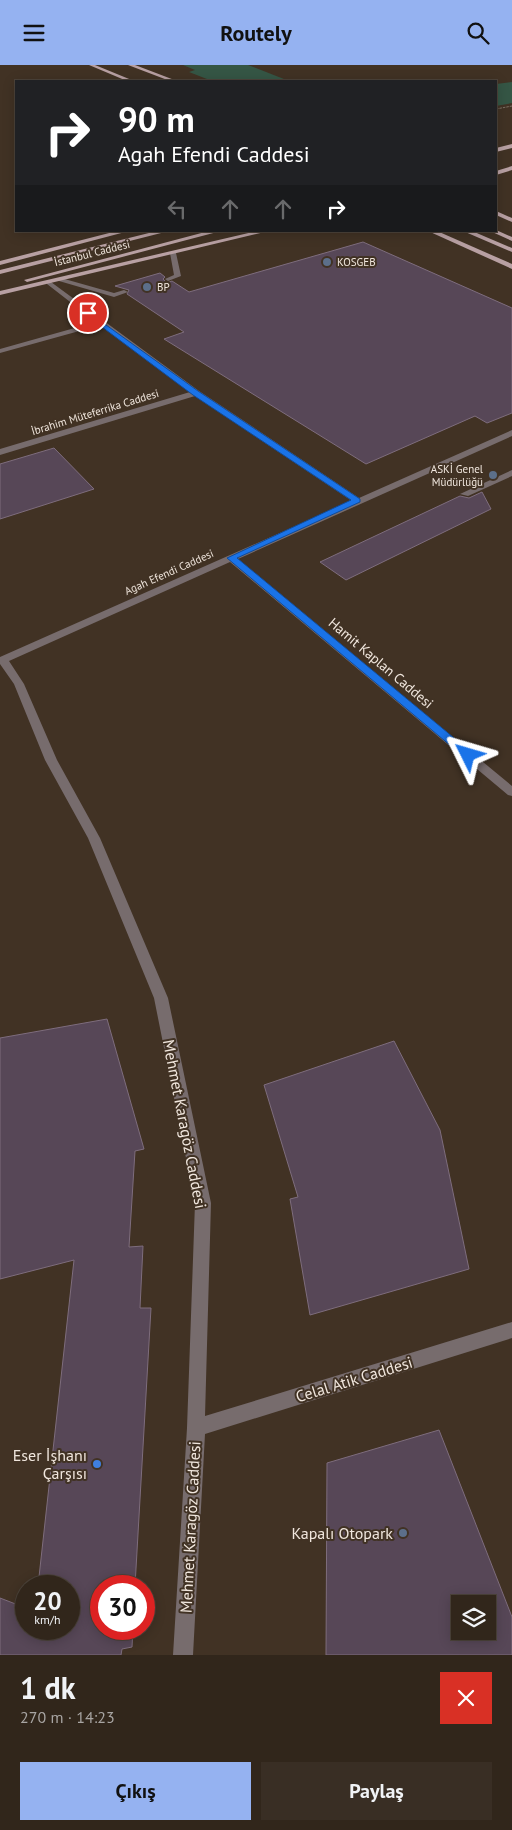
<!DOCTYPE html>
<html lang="tr">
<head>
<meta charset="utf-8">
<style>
  body { margin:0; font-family:"PT Sans",sans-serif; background:#392e24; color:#f1f3f6; height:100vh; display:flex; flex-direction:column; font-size:19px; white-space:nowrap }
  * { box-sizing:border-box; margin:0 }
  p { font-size:16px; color:#a8a5a3 }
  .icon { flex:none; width:28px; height:28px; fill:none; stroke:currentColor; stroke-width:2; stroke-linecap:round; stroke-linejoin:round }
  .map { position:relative; height:1590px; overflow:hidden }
  .panel { display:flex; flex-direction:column; background:#31261b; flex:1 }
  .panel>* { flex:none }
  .banner { position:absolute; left:15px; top:15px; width:482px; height:152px; border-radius:0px; box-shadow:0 2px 12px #0003,0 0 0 1px #4c433a; background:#202124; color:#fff; overflow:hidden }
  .buttons { position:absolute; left:451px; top:1530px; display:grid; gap:10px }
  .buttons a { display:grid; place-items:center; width:45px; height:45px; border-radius:0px; background:#31261b; box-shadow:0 2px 12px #0003,0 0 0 1px #4c433a; font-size:25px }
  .speed { position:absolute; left:15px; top:1510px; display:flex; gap:10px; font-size:25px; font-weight:700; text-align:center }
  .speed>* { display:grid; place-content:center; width:65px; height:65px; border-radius:50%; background:#31261b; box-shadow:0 2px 12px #0003,0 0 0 1px #4c433a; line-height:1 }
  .speed small { font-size:12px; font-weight:400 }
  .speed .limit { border:8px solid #d22; background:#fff; color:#111 }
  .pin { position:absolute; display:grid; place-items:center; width:42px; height:42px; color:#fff; margin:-21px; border:2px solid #fff; border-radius:50%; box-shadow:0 1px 5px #0007 }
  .me { position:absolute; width:55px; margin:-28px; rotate:310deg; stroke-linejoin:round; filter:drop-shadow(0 0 4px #0008) }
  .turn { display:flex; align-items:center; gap:18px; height:105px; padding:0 20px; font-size:22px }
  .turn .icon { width:65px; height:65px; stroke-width:2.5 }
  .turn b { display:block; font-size:35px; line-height:42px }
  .lanes { display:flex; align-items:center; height:48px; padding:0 20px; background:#0003; justify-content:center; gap:25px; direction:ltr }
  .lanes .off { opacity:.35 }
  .round { display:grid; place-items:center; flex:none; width:52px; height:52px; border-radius:0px; background:#392e24 }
  .headline { display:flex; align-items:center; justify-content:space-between; height:85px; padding:0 20px }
  h1 { font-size:30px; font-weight:800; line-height:38px }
  .button { display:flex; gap:10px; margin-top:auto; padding:10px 20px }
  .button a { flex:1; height:58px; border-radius:0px; background:#95b2f1; color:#111; font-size:20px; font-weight:800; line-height:58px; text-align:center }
  .button a+a { background:#392e24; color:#f1f3f6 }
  header { display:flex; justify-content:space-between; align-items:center; height:65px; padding:0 20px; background:#95b2f1; color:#111; font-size:22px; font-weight:800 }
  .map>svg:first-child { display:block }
  .green { fill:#355645 }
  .building { fill:#574757; stroke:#7e6d7d; fill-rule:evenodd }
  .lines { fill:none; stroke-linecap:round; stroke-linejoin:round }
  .path { stroke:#7d7064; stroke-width:1; stroke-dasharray:2.5 1; stroke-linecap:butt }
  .service { fill:#776c6d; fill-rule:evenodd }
  .minor { fill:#776c6d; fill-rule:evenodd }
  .primary { fill:#b8a0a3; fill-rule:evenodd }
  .route { fill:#1a73e8; stroke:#114b97 }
  .service-dot { fill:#5c6f8a; stroke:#413224; stroke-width:2 }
  .shop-dot { fill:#3f7fe0; stroke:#413224; stroke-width:2 }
  .labels { text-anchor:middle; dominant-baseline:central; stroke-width:4; stroke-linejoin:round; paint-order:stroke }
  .far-street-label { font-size:11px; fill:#f0e6dd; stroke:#413224 }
  .far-poi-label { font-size:11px; fill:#f0e6dd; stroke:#413224; text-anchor:start }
  .street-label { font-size:14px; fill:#f0e6dd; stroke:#413224 }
  .near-street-label { font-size:16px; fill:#f0e6dd; stroke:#413224 }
  .near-poi-label { font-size:16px; fill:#f0e6dd; stroke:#413224; text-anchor:end }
</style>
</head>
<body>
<header><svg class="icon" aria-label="menu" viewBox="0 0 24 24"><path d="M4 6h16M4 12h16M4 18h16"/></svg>Routely<svg class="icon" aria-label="search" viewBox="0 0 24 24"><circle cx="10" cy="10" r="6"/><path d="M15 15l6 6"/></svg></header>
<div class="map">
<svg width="512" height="1590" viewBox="0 0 512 1590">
  <rect width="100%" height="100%" fill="#413224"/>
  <!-- green -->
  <g class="green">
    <polygon points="183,0 248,0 289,16 231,16 226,14 212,16 189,7 195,5"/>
    <polygon points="512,17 512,38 496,41 496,19"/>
  </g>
  <!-- building -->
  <g class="building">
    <polygon points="363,177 512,243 512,348 487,358 475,351 366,399 164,274 184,267 127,229 129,225 115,221 160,208 165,212 163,214 167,218 172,216 189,227"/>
    <polygon points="54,383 94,424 0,454 0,399"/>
    <polygon points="482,427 491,444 346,515 320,497 460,431 469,433"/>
    <polygon points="107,954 144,1084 135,1086 129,1182 143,1181 140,1243 151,1243 135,1521 101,1521 101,1564 133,1564 132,1582 122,1584 121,1590 0,1590 0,1533 26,1543 26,1564 69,1564 69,1521 38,1521 74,1195 0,1214 0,973"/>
    <polygon points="394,976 440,1065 469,1204 310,1250 290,1134 298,1132 264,1020"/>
    <path d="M439 1365 512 1552V1590H326L327 1398ZM460 1539H488V1566H460Z"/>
  </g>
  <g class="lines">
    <!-- path -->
    <polyline class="path" points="496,44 512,41"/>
    <!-- service -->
    <g class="service">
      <polygon points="173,186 176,188 181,211 168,216 165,214 174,210 170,188"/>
      <polygon points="61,213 114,228 124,225 128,227 114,232 59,216 59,214"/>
      <polygon points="512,405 512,411 468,431 460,429"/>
    </g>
    <!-- minor -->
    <polygon class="minor" points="47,217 51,217 199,326 359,433 512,365 512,371 238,494 512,721 512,731 508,730 230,497 9,596 24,619 57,695 100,773 168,933 211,1138 205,1351 512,1257 512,1273 205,1369 193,1590 173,1590 187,1363 195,1138 154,933 88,773 45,695 14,619 0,599 0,592 352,436 195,331 0,390 0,384 190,327 101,260 0,288 0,284 96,257 47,219"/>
    <!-- primary -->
    <g class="primary">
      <polygon points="89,0 95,0 134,16 127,16"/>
      <polygon points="128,0 135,0 177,16 170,16"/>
      <polygon points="512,79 512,83 496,87 496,83"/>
      <polygon points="512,101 512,105 496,110 496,106"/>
      <polygon points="496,146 512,153 512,157 496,150"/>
      <polygon points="496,165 512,172 512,176 490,166"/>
      <polygon points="117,166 129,166 0,200 0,196"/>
      <polygon points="157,166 169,166 0,209 0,205"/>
      <polygon points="209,166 221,166 27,217 24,215"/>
      <polygon points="257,166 269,166 0,230 0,226"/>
      <polygon points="428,166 437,166 512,199 512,204"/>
      <polygon points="463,166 472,166 512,183 512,187"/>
    </g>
  </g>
  <!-- route -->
  <polygon class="route" points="88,247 198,326 360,434 360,437 237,493 471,687 471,692 464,692 227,493 351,435 193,330 86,250"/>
  <!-- markers -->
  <g class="service-dot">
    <circle cx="327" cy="197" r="5"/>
    <circle cx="147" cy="222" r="5"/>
    <circle cx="493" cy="410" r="5"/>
    <circle cx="403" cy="1468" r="5"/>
  </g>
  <circle class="shop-dot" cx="97" cy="1399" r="5"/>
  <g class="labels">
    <!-- far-street labels -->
    <g class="far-street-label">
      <text transform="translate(92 188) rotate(-14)">İstanbul Caddesi</text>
      <text transform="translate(95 347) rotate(-17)">İbrahim Müteferrika Caddesi</text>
      <text transform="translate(169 507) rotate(-24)">Agah Efendi Caddesi</text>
    </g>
    <!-- far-poi labels -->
    <g class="far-poi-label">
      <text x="337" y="197">KOSGEB</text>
      <text x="157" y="222">BP</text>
      <text x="483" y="404" text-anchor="end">ASKİ Genel<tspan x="483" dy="13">Müdürlüğü</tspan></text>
    </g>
    <!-- street labels -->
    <g class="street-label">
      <text transform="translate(381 598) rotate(40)">Hamit Kaplan Caddesi</text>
    </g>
    <!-- near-street labels -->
    <g class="near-street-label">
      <text transform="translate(185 1059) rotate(79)">Mehmet Karagöz Caddesi</text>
      <text transform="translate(354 1314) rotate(-17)">Celal Atik Caddesi</text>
      <text transform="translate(190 1462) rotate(-87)">Mehmet Karagöz Caddesi</text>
    </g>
    <!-- near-poi labels -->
    <g class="near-poi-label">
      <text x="87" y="1390">Eser İşhanı<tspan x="87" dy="18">Çarşısı</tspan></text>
      <text x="393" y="1468">Kapalı Otopark</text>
    </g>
  </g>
</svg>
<div class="buttons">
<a><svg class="icon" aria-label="layers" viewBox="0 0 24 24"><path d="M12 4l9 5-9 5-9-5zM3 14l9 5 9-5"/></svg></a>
</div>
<div class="speed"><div>20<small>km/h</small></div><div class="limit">30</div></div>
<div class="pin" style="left:88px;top:248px;background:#d93025"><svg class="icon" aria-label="arrive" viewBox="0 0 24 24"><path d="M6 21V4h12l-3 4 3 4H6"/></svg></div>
<svg class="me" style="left:468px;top:690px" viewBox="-20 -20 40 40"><path d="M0-17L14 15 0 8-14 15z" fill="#1a73e8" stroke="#fff" stroke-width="4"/></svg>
<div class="banner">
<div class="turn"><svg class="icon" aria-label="right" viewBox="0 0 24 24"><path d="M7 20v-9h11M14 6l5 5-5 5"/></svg><div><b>90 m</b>Agah Efendi Caddesi</div></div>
<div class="lanes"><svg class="icon off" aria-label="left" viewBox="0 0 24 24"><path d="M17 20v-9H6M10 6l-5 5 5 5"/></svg><svg class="icon off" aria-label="ahead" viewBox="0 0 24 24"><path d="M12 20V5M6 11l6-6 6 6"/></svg><svg class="icon off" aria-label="ahead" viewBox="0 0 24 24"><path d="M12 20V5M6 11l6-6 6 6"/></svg><svg class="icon" aria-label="right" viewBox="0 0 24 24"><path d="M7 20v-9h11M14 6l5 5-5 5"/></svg></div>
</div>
</div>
<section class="panel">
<div class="headline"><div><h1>1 dk</h1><p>270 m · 14:23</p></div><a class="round" style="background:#d93025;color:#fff"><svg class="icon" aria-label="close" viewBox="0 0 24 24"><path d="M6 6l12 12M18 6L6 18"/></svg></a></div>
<div class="button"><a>Çıkış</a><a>Paylaş</a></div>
</section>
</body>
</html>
